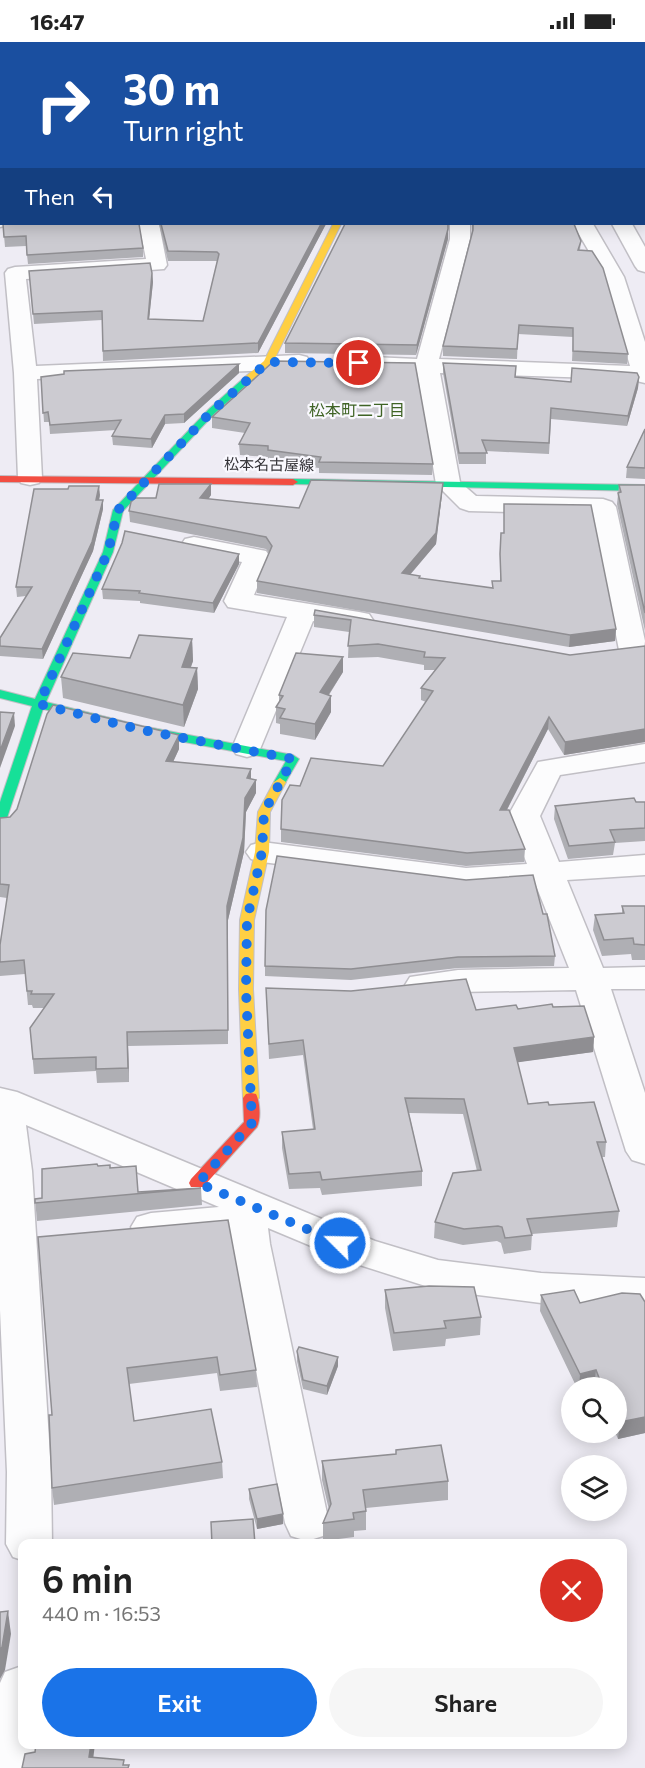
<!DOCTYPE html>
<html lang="en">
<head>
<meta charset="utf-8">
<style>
  body { margin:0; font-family:Commissioner,"Noto Sans JP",sans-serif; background:#f6f6f6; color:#222; height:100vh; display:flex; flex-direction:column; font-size:22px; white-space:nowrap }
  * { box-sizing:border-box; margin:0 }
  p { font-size:20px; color:#767676 }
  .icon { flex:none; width:33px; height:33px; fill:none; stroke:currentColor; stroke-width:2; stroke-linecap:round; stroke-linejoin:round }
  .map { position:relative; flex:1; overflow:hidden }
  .side { position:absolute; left:18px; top:1497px; width:609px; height:210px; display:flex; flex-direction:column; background:#fff; border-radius:12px; box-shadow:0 3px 15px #0003 }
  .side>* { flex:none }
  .hud { position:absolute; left:0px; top:0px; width:645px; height:183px; box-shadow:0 3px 15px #0003; background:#1a4fa0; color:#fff; overflow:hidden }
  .tools { position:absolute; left:561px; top:1335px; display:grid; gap:12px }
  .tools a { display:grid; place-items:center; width:66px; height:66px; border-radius:50%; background:#fff; box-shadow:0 3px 15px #0003; font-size:30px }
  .pin { position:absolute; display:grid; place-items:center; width:51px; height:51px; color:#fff; margin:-26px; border:3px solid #fff; border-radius:50%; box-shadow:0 2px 6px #0007 }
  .me { position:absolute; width:66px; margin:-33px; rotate:293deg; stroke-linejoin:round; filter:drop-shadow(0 0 4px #0008) }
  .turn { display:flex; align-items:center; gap:21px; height:126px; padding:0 24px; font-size:27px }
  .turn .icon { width:78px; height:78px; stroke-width:2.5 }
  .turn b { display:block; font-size:42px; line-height:51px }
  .then { display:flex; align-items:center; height:57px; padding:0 24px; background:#0003; gap:12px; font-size:22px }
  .round { display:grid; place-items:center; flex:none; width:63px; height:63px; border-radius:32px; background:#f6f6f6 }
  .headline { display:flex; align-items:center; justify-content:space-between; height:102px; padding:0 24px }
  h1 { font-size:36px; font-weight:600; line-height:45px }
  .action { display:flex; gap:12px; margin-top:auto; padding:12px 24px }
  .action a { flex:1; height:69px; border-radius:36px; background:#1a73e8; color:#fff; font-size:24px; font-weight:600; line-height:69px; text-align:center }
  .action a+a { background:#f6f6f6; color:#222 }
  .status { display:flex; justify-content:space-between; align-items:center; height:42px; padding:0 30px; background:#fff; direction:ltr }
  .status svg { height:16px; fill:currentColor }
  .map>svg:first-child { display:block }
  .green { fill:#c0e2c9 }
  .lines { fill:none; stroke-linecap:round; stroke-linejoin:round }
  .river { fill:#8fb8e3; fill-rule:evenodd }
  .street-casing { stroke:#c1bfc5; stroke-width:3 }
  .fast-casing { stroke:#c1bfc5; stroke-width:2 }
  .slow-casing { stroke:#c1bfc5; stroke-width:2 }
  .jam-casing { stroke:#c1bfc5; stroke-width:2 }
  .street { fill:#fcfcfd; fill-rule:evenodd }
  .fast { fill:#16e098; fill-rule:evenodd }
  .slow { fill:#ffcf43; fill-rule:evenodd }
  .jam { fill:#f24e42; fill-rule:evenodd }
  .wall { fill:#afafb4 }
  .shaded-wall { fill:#8f8e92 }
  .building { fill:#cccbd1; stroke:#8f8e92; stroke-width:1.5 }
  .route { stroke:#1a73e8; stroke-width:10; stroke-dasharray:0 18 }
  .labels { text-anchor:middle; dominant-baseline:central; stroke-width:4.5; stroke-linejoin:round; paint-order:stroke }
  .far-street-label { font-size:15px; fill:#323136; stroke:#f9f8fe }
  .far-neighbourhood-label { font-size:16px; fill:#3f6325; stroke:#f9f8fe }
</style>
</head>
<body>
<div class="status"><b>16:47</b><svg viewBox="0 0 49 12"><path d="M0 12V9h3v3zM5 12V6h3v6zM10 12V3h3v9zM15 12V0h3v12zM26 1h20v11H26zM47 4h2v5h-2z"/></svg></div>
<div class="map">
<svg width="645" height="1726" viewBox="0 0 645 1726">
  <rect width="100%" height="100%" fill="#eeecf4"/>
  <!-- green -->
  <polygon class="green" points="588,0 645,0 645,183 644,2"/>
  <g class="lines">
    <!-- river -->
    <polygon class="river" points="630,0 645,0 645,16 644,2"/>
    <defs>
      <g id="street">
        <rect x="569" y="0" width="16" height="2"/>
        <rect x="0" y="14" width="2" height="10"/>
        <rect x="0" y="50" width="2" height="26"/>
        <rect x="644" y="151" width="1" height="12"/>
        <polygon points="0,173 2,182 10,182 9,183 0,185"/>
        <polygon points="139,182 159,182 167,223 164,227 26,237 36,324 299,313 307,315 310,320 307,325 299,327 37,337 42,436 39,441 30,443 21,441 18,436 14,331 5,231 8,227 15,225 146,217"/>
        <polygon points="450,182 470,182 470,197 439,317 630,324 604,235 573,182 593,182 624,235 645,300 645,341 628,337 440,331 460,440 476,454 603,457 612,460 616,465 645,599 643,614 633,616 623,614 619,608 592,472 469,469 460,466 436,442 417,330 364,327 361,322 364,317 372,315 417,317 450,197"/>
        <polygon points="612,182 632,182 645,205 645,230 638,228 635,224"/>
        <polygon points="194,495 266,509 270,515 254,553 359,570 369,572 373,578 369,584 359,586 313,579 258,712 247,715 236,712 232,706 287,575 228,565 224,559 242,520 185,509 181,503 185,497"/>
        <polygon points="645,702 645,720 560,733 540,774 559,820 645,813 645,833 567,838 603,926 645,925 645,947 611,947 645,1051 645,1122 632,1118 626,1109 576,948 458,950 422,954 410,951 405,943 410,935 458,928 569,926 535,841 466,846 262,820 251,817 246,810 251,803 262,800 466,826 527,822 508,774 538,720"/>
        <polygon points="0,1046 17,1050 375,1199 438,1218 541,1231 645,1236 645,1266 541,1261 438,1248 347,1219 268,1186 270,1202 329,1481 323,1494 307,1499 291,1494 285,1481 230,1192 151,1199 137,1195 131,1185 137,1175 151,1171 219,1165 26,1083 32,1129 51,1430 52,1502 22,1502 22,1518 13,1515 6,1502 7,1430 0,1268"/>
        <polygon points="22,1624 22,1702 38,1702 35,1726 0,1726 0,1641 5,1630"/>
      </g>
      <g id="fast">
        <polygon points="245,335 253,337 215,371 123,469 113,510 46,660 142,684 293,713 299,717 284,743 280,744 274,740 286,719 142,692 43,667 6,779 0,783 0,760 32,664 0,656 0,648 35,657 103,510 113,468 209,367"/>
        <polygon points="293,437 645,443 645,449 289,442 288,440"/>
      </g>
      <g id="slow">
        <polygon points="333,182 341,182 273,320 251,339 245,339 245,335 264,319"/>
        <polygon points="280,736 286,740 270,770 269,810 254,878 253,947 259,1056 256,1060 246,1060 243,1056 239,947 240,878 255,810 258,770 274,740"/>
      </g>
      <g id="jam">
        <polygon points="0,434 293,437 298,440 293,443 0,440"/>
        <path d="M251 1051 256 1052C260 1060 261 1077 257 1085L203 1145H191L189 1141 191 1137 244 1080 243 1056 246 1052Z"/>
      </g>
    </defs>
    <!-- street casing -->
    <use href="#street" class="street-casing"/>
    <!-- fast casing -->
    <use href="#fast" class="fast-casing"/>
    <!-- slow casing -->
    <use href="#slow" class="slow-casing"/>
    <!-- jam casing -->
    <use href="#jam" class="jam-casing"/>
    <!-- street -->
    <use href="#street" class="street"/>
    <!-- fast -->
    <use href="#fast" class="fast"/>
    <!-- slow -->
    <use href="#slow" class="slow"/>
    <!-- jam -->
    <use href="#jam" class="jam"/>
  </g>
  <!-- wall -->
  <g class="wall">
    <polygon points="2,112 2,127 0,127 0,113"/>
    <polygon points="3,182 143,206 143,215 28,222 26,204 5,205"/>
    <polygon points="159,182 326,182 258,311 103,319 102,278 34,282 29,229 152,231 153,240 149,278 203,279 217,219 168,219"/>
    <polygon points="472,182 574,182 581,199 580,208 628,312 627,322 572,319 573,295 518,292 517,317 443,314 443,304 472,190"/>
    <polygon points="448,197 416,313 285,311 285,301"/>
    <polygon points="274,319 433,422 432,433 319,431 319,426 268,419 268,415 240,413 239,402 245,391 212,386 212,375"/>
    <polygon points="443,321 515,335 571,340 639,335 638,346 627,384 551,377 549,412 486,409 486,422 459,422 443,331"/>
    <polygon points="239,331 184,381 165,382 152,406 113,403 112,394 116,388 50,392 49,380 44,380 41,335"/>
    <polygon points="645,387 645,437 626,436 627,425"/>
    <polygon points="211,442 211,453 208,457 299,466 442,452 436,502 410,533 420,536 492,546 492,539 500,539 500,512 616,587 615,599 569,605 257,551 257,539 269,511 266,507 130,480 129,469 156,456"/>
    <polygon points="619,443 645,443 645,589 617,462"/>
    <polygon points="100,453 99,458 103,467 93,509 43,617 0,614 0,596 26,554 17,555 16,545"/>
    <polygon points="239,522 214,571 140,561 140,559 103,557 102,547"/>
    <polygon points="315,568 570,613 645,604 645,700 564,713 548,687 507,768 525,807 524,820 466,824 281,800 281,787 300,744 383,724 426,660 421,658 421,646 435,628 424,628 424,623 378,615 348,616 349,590 314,585 314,573"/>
    <polygon points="192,597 193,619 191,625 197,626 198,647 184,685 63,656 61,635"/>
    <polygon points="343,630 329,653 331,670 315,698 280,692 280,682 276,681 276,665 279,660 279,653"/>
    <polygon points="179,693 179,707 173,720 251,727 251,737 256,751 246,770 244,810 228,878 228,1002 128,1004 129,1040 97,1041 96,1029 34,1032 30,986 44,966 33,966 32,963 28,963 25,932 0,934 0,903 7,856 0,855 0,776 10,775"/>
    <polygon points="636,760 645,760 645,799 615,801 613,813 568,817 554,777 555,764"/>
    <polygon points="622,864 645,864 645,918 632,918 631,912 602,914 593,888 595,873 622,871"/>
    <polygon points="543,872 555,914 554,924 458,926 351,938 265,934 265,924"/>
    <polygon points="266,946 476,968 553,965 594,995 593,1010 517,1020 528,1062 549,1063 606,1100 605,1115 602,1115 619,1169 617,1185 532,1192 531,1208 504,1212 501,1201 497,1199 463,1203 434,1196 435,1180 477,1129 463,1072 409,1071 422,1129 422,1144 322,1153 320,1146 289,1147 282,1106 282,1090 313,1087 303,1013 269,1017"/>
    <polygon points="98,1124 110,1126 138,1150 201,1146 202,1163 37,1179 35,1157 42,1156"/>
    <polygon points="38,1195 256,1328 257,1345 220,1349 217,1331 129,1342 134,1379 222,1420 223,1436 54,1463 52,1446 52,1373"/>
    <polygon points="385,1248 481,1275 480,1293 446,1297 445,1304 393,1309 385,1266"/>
    <polygon points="541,1253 580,1261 645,1260 645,1391 618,1397 615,1390 616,1390 616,1346 577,1346 540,1269"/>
    <polygon points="297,1309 338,1324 327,1353 303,1347 297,1319"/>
    <polygon points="396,1408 448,1439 448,1458 366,1466 366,1488 354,1489 354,1495 323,1499 323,1481 329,1468 322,1438 322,1419 396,1412"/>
    <polygon points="249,1447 283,1472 283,1482 257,1487 249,1457"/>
  </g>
  <!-- shaded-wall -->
  <g class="shaded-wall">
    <polygon points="321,182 326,182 258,311 258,301"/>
    <polygon points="448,187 448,197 416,313 417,303"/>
    <polygon points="152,231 153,240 148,287 148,277"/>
    <polygon points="239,322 239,331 184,381 184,372"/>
    <polygon points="639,335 638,346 627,384 628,374"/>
    <polygon points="165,373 165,382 152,406 151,397"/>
    <polygon points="443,441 442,452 436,502 401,543 402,531"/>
    <polygon points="211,442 211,453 201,468 200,456"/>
    <polygon points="99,444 100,453 97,467 96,458"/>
    <polygon points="103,458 103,467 93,509 43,617 42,607"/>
    <polygon points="239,512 239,522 214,571 213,561"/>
    <polygon points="616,587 615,599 569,605 570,593"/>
    <polygon points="192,597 193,619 183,646 182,625"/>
    <polygon points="343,615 343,630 320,666 320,650"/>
    <polygon points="197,626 198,647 184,685 183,663"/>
    <polygon points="331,654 331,670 315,698 315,682"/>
    <polygon points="14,671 15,684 0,726 0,709"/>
    <polygon points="549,675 548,687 500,781 500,768"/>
    <polygon points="645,687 645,700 564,713 565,700"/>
    <polygon points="179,693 179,707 167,733 166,719"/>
    <polygon points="251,727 251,740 247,736"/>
    <polygon points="256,738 256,751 246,770 244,810 228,878 228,1002 227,864 245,756"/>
    <polygon points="127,990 128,1004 129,1040 128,1026"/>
    <polygon points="594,995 593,1010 513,1021 514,1006"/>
    <polygon points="338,1315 338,1324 327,1353 327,1344"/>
    <polygon points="596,1328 594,1345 579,1346 580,1332"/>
    <polygon points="645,1375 645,1391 618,1397 620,1380"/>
    <polygon points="283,1472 283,1482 257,1487 257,1477"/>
    <polygon points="8,1569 11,1592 5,1628 0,1637 0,1608"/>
    <polygon points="91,1702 95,1702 92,1726 89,1715"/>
  </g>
  <!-- building -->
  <g class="building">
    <polygon points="29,0 553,0 554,2 30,2"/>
    <polygon points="3,182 139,182 143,206 27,213 26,194 4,195"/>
    <polygon points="161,182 321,182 258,301 103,309 102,269 33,272 29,229 150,221 152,231 148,277 203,279 219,212 217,210 168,209"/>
    <polygon points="345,182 448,182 448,187 417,303 285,301"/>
    <polygon points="473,182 574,182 581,199 578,208 592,209 603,226 628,312 573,309 573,286 519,283 517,307 443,304 473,188"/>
    <polygon points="274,319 415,321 433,422 319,420 321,415 268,408 268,404 239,402 250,381 212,375"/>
    <polygon points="443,321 516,324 515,335 571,340 572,326 637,331 639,335 628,374 551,366 549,401 482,398 487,411 459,411"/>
    <polygon points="239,322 184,372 165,373 151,397 112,394 121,378 50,383 48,370 43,371 41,335 64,332 64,329"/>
    <polygon points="645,387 645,426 627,425"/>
    <polygon points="311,438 443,441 436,491 402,531 420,534 419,536 493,546 492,539 501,539 500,512 501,491 504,491 504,462 591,463 616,587 570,593 257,539 272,504 266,495 129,469 131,460 135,456 156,456 159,442 211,442 200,456 299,466"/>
    <polygon points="619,443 645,443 645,571 618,451 621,450"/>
    <polygon points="69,444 99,444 96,458 103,458 92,500 42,607 0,604 0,596 32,545 16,545 34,447 68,447"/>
    <polygon points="125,489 239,512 213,561 139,551 140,549 102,547 122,501"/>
    <polygon points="315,568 570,613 645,604 645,687 565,700 549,675 500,768 509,768 525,807 467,811 281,787 282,758 290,743 300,744 311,716 383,724 433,649 421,646 445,616 424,615 425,610 378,602 348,604 351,578 314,573"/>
    <polygon points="139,593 192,597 182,625 197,626 183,663 61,635 73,611 130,616"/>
    <polygon points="296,611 343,615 320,650 331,654 315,682 280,676 285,667 276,665 283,654 279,653"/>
    <polygon points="53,663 179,693 166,719 251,727 247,736 256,738 245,756 243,796 227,864 228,988 127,990 128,1026 96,1027 96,1015 33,1017 30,986 54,952 31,952 32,949 27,949 24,918 0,920 0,903 9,843 0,842 0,776 10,775 17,767 47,672"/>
    <polygon points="0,670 14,671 0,709"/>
    <polygon points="634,756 636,760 645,760 645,786 610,788 615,800 569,804 555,764"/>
    <polygon points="277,814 466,838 533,833 543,872 547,872 555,914 458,915 351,927 265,924 266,868"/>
    <polygon points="622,864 645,864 645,903 634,902 633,896 604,898 595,873 624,871"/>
    <polygon points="466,937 476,968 516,963 518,967 552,962 553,965 584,964 594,995 514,1006 528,1062 548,1060 549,1063 594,1060 606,1100 597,1100 619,1169 527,1177 532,1193 505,1196 502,1185 498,1184 464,1187 435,1180 453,1131 481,1128 464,1057 405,1056 422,1129 322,1138 320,1130 289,1132 282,1090 315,1087 303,998 269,1002 266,946 351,949"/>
    <polygon points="97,1122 98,1124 110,1123 110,1126 136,1124 138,1150 201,1146 35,1161 35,1157 42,1156 42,1127"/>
    <polygon points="228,1178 256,1328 220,1333 217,1315 127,1326 134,1379 211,1367 222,1420 52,1446 49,1373 52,1373 38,1195"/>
    <polygon points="429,1244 474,1245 481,1275 444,1279 446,1286 394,1291 385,1248"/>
    <polygon points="574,1248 580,1261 622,1251 640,1252 645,1260 645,1375 620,1380 616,1374 616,1346 603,1346 596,1328 580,1332 541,1253"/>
    <polygon points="299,1305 338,1315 327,1344 303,1338 297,1309"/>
    <polygon points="441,1403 448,1439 363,1448 366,1469 353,1471 354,1477 323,1481 331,1462 322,1419 396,1412 396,1408"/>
    <polygon points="277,1442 283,1472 257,1477 249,1447"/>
    <polygon points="253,1477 255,1502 212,1502 211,1480"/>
    <polygon points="8,1569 2,1605 0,1608 0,1570"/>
    <polygon points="36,1702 91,1702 89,1715 124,1718 123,1723 129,1723 128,1726 22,1726 25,1712 35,1710"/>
  </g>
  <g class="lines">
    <!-- route -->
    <polyline class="route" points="340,1201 198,1141 252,1081 246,948 247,878 262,810 264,770 293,717 142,688 39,662 108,510 118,468 212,369 268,320 359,321"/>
  </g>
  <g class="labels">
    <!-- far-street labels -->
    <g class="far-street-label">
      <text transform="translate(269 422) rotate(1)">松本名古屋線</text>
    </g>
    <!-- far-neighbourhood labels -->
    <g class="far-neighbourhood-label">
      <text x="357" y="367">松本町二丁目</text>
    </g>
  </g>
</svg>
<div class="tools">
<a><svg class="icon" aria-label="search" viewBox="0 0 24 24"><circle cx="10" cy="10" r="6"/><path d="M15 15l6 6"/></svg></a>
<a><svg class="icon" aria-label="layers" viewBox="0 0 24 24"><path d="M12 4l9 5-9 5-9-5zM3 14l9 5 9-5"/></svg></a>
</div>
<div class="pin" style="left:359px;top:321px;background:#d93025"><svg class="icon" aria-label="arrive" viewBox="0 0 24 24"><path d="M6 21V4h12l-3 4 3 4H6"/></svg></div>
<svg class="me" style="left:340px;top:1201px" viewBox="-20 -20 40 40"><circle r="17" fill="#1a73e8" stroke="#fff" stroke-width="3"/><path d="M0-11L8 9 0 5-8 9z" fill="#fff"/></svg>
<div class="hud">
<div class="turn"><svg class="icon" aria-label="right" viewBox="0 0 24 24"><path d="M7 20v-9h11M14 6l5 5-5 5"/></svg><div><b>30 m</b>Turn right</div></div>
<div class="then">Then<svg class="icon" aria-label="left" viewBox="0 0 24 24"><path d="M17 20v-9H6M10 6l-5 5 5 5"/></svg></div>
</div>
<section class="side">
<div class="headline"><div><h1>6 min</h1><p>440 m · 16:53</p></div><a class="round" style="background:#d93025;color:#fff"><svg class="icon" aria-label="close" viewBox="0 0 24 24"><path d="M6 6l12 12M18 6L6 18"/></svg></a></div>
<div class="action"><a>Exit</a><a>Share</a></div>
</section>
</div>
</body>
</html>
